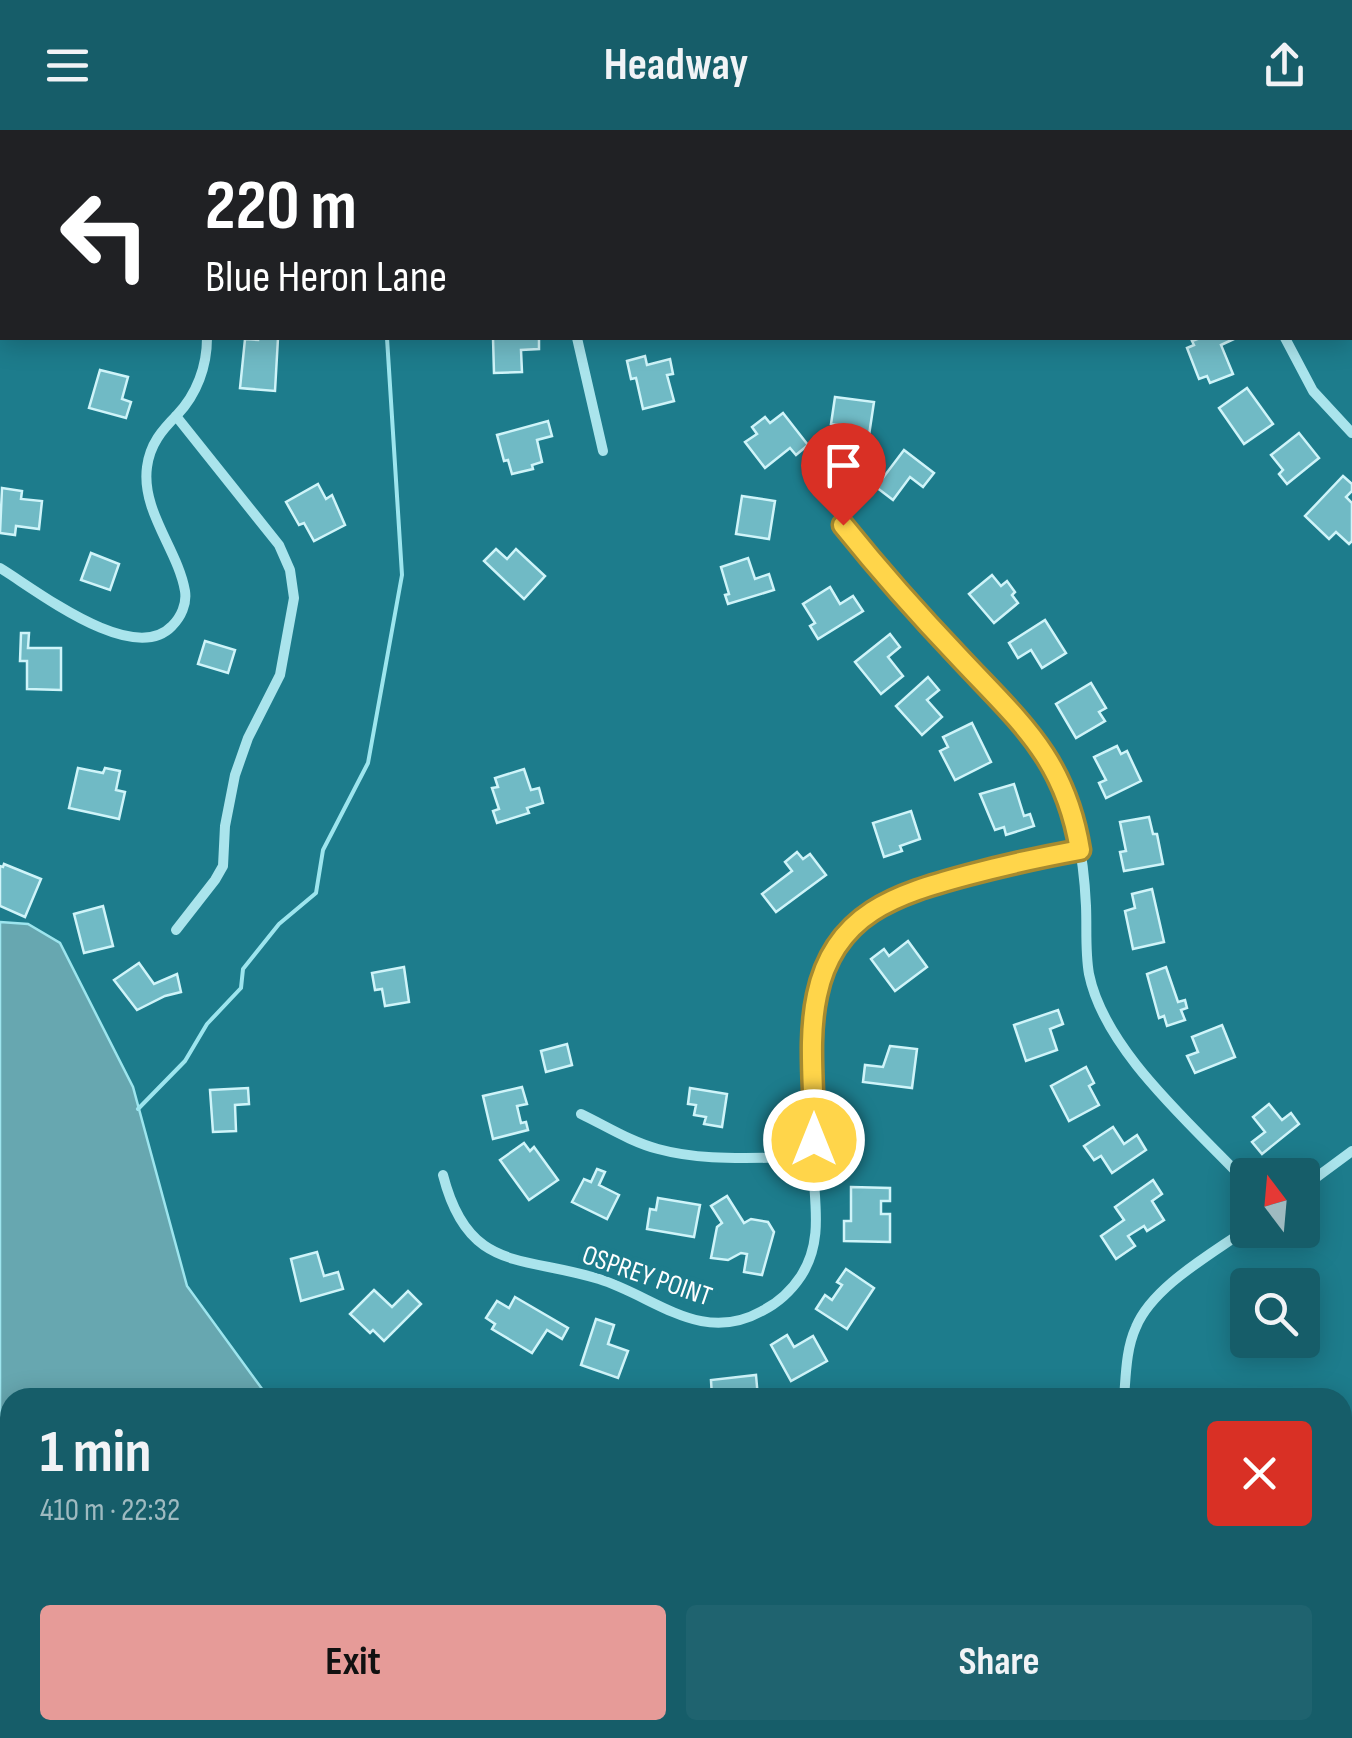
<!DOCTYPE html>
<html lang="en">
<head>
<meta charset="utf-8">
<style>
  body { margin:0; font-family:"Sofia Sans Condensed",sans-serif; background:#1f636f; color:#f1f3f6; height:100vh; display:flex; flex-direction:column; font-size:38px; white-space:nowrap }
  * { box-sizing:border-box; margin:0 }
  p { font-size:32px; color:#9ebac0 }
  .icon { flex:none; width:55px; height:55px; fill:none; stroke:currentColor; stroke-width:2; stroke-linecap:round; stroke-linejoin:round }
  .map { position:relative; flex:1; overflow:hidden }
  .drawer { position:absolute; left:0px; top:1258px; width:1352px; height:352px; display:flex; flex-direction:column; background:#165d69; border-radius:30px 30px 0 0; box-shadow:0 5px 25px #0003 }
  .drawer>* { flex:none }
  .top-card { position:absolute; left:0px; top:0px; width:1352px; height:210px; box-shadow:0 5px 25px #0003; background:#202124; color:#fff; overflow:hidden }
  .needle { width:65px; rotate:344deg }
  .buttons { position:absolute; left:1230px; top:1028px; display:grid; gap:20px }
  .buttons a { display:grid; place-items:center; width:90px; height:90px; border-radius:10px; background:#165d69; box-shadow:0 5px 25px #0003; font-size:50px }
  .pin { position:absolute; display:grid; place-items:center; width:85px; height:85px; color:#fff; margin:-102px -42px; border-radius:50% 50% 50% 0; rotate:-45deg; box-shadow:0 0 10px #0007 }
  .pin .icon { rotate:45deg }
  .me { position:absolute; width:110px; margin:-55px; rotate:0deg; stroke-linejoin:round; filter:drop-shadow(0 0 8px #0008) }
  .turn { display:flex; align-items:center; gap:35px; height:210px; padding:0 40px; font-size:45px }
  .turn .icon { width:130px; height:130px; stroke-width:2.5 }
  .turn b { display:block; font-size:70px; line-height:85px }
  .round { display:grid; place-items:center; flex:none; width:105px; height:105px; border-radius:10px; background:#1f636f }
  .summary { display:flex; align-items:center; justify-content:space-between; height:170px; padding:0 40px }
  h1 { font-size:60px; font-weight:700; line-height:75px }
  .cta { display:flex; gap:20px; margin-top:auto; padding:20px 40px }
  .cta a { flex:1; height:115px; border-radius:10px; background:#e69b98; color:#111; font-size:40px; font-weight:700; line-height:115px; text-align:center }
  .cta a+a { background:#1f636f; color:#f1f3f6 }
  header { display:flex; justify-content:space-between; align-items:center; height:130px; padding:0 40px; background:#165d69; font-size:45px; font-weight:700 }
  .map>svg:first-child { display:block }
  .water { fill:#67a7b0; stroke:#9de5ee; stroke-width:2.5 }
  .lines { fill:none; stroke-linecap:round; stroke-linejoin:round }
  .stream { stroke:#9de5ee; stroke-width:4 }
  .building { fill:#70bac5; stroke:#cff4f9; stroke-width:2.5 }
  .street { stroke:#aae4ec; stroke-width:10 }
  .route-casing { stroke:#a68a30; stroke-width:25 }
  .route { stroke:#ffd54a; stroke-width:18 }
  .labels { text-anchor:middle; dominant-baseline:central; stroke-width:10; stroke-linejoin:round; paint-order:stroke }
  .street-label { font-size:28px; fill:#fff; stroke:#1d7c8c }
</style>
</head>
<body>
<header><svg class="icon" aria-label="menu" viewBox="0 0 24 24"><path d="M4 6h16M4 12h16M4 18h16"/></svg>Headway<svg class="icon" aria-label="share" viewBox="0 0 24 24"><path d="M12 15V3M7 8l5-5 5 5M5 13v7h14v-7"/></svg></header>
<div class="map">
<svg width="1352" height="1608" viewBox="0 0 1352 1608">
  <rect width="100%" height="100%" fill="#1d7c8c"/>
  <!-- water -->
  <polygon class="water" points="0,792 28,794 60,813 133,957 187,1156 268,1267 10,1268 10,1600 595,1600 607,1608 0,1608"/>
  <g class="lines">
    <!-- stream -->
    <g class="stream">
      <polyline points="153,2 153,0"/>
      <polyline points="396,2 397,0"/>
      <polyline points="0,191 2,191"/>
      <polyline points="138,979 185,931 207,894 241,858 243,839 279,794 316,763 323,720 368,633 402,445 387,208"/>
    </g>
  </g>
  <!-- building -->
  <g class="building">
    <polygon points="258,208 278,208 275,261 240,258 245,209 258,210"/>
    <polygon points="493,208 539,208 539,219 521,220 522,242 494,243"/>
    <polygon points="1200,208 1236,208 1221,215 1233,244 1210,253 1207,246 1199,249 1187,218 1194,215 1192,211"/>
    <polygon points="645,226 647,235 670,229 673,244 667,245 674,271 643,279 636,248 631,249 627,231"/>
    <polygon points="100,240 128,247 122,269 131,272 126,288 89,278"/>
    <polygon points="1247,258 1273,294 1244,314 1219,278"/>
    <polygon points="835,267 874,272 868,312 848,310 850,297 831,294"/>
    <polygon points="783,283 808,315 796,325 790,318 765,338 745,312 757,304 752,297 765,287 770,293"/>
    <polygon points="548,291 552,306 537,310 542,332 532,335 533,339 512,344 508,330 504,331 497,305"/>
    <polygon points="1299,303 1319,328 1287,354 1279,344 1283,340 1271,325"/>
    <polygon points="904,320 934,343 923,357 910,347 893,370 876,357"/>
    <polygon points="1343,346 1352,354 1352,361 1346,367 1352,373 1352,411 1349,414 1336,402 1329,409 1305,386"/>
    <polygon points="318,354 326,369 332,365 345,395 314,411 304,393 299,395 286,372"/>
    <polygon points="2,358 22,361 21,369 42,371 39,399 16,396 15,405 0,403"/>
    <polygon points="742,366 775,371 769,409 736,404"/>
    <polygon points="496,419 507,429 516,419 545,446 524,469 484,431"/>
    <polygon points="91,423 119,434 110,460 81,450"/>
    <polygon points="748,428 755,449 769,444 774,460 728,474 725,465 729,464 721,437"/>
    <polygon points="992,445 1001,456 1007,451 1015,462 1012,465 1018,473 994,493 969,464"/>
    <polygon points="830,457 840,474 853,466 863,481 818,509 810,496 815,493 803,474"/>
    <polygon points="1045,490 1066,523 1042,538 1031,520 1018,528 1009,513"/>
    <polygon points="21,503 29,503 28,518 61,518 61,560 27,559 27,531 20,531"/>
    <polygon points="890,504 900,517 888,527 903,546 881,564 855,532"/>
    <polygon points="205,511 235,520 228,543 198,534"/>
    <polygon points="928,547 939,560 927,570 942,587 922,605 896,576"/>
    <polygon points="1091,553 1106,578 1099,582 1105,591 1076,608 1056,574"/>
    <polygon points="972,593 991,632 955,650 940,621 948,617 943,607"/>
    <polygon points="1117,616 1121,624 1127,621 1141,651 1106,668 1099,653 1106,650 1094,627"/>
    <polygon points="78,638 103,643 105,638 120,641 116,660 125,662 119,689 69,678"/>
    <polygon points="524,639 531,660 539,658 543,673 527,678 529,683 497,693 493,681 499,679 492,658 498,657 495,648"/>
    <polygon points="1014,654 1024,686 1030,684 1034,696 1006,705 1004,697 995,700 980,664"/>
    <polygon points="911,681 920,709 900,716 902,721 884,727 873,693"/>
    <polygon points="1149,687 1153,704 1157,704 1163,734 1124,741 1120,722 1126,721 1120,692"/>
    <polygon points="797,722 803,729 810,724 826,745 776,782 762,764 792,741 785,732"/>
    <polygon points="4,734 41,749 25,787 0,776 0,736 3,737"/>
    <polygon points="1152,759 1164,812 1133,819 1125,781 1135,778 1132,764"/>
    <polygon points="103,776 113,816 84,823 74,784"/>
    <polygon points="908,811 927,837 895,861 871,829 884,819 889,826"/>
    <polygon points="139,833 154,854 177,844 181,862 165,866 137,880 114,850"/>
    <polygon points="404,837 409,872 385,876 382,859 375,860 372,843"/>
    <polygon points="1166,837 1178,872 1185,870 1187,878 1181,880 1185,890 1167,896 1164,886 1159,888 1147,844"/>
    <polygon points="1058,880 1063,894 1050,899 1057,920 1026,931 1014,895"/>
    <polygon points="1222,895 1235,927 1195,943 1187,926 1198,922 1192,907"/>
    <polygon points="567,914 572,935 546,942 541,921"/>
    <polygon points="890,916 917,919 912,958 863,952 865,935 883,937"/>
    <polygon points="1086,937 1094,953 1089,956 1099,975 1069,991 1051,956"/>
    <polygon points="522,957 527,974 517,976 521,993 526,992 528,1000 493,1009 483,966"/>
    <polygon points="248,958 249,974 235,975 236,1001 213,1002 210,960"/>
    <polygon points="690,958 727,964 722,997 704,994 706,987 694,985 696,975 688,974"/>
    <polygon points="1269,974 1282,990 1291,983 1299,994 1262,1024 1252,1012 1265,1002 1253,987"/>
    <polygon points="1113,997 1124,1014 1137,1005 1146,1020 1112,1043 1101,1026 1094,1030 1084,1016"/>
    <polygon points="524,1013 530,1021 534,1017 558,1050 529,1070 500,1030"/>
    <polygon points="597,1039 605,1042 599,1055 619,1065 607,1089 572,1072 584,1049 591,1052"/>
    <polygon points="1153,1050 1162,1064 1152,1071 1164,1090 1147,1101 1144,1096 1128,1106 1135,1116 1116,1129 1101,1106 1124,1090 1115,1077"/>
    <polygon points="851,1057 890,1058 890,1071 881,1071 881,1084 890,1084 890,1112 844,1111 844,1091 851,1091"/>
    <polygon points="727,1066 744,1093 751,1089 768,1092 774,1102 762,1145 744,1142 747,1124 741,1123 728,1130 711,1128 717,1097 722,1093 711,1076"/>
    <polygon points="658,1068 700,1075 694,1107 647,1099 650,1079 656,1080"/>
    <polygon points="317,1122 324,1146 338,1142 343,1159 301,1171 291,1129"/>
    <polygon points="846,1139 874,1158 847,1199 816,1179 825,1165 832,1170 842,1155 837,1152"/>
    <polygon points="374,1160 392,1177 408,1161 421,1174 384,1211 373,1200 370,1203 350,1184"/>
    <polygon points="515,1167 568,1198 562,1209 547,1200 532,1223 492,1199 495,1194 486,1188 497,1171 509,1178"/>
    <polygon points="596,1189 614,1195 608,1214 628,1221 618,1248 581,1235"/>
    <polygon points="787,1205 794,1217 813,1206 827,1231 791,1251 771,1215"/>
    <polygon points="756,1245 758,1268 712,1268 711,1250"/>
    <polygon points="1342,1354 1352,1361 1352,1403 1348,1408 1342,1404"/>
    <polygon points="1352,1555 1352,1605 1344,1608 1339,1600 1342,1600 1342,1561"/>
    <polygon points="809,1600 842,1600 837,1608 817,1608"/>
    <polygon points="1265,1600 1277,1600 1279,1608 1232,1608"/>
  </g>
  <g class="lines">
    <!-- street -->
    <g class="street">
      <polyline points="676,0 676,2"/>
      <polyline points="1168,0 1170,2"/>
      <polyline points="268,2 269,0"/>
      <polyline points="1246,2 1247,0"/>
      <polyline points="577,208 603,321"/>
      <polyline points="1285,208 1313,261 1352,303"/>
      <path d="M843 395C879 441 918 484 958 527 994 565 1030 597 1055 643 1077 683 1084 731 1086 776 1087 799 1085 821 1089 844 1105 922 1194 996 1248 1054"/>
      <path d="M0 438C35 459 133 537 172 496 181 487 187 474 185 461 178 420 141 381 147 337 150 314 162 300 177 285 197 264 207 236 207 208"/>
      <polyline points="176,800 215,750 223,736 225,696 235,645 248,608 280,545 294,468 290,440 279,415 176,286"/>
      <path d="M581 984C606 996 631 1012 658 1019 709 1033 762 1026 813 1028"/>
      <path d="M443 1045C468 1143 522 1125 599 1149 656 1167 701 1215 762 1181 778 1173 791 1161 801 1146 825 1109 813 1069 813 1028 814 975 812 922 816 869 837 783 889 766 966 745 1004 735 1041 727 1080 720"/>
      <polyline points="1302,1058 1352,1021"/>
      <path d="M1124 1268C1126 1244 1126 1219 1136 1197 1153 1156 1212 1124 1248 1098"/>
      <polyline points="1342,1451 1352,1462"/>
      <polyline points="1004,1600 1008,1608"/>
    </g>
  </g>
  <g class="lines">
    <defs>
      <path id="route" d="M814 1010C815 963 807 911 817 865 834 783 897 764 968 745 1005 735 1042 727 1080 720 1065 628 1020 592 960 528 919 485 880 441 843 395"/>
    </defs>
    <!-- route casing -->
    <use href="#route" class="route-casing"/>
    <!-- route -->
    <use href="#route" class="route"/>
  </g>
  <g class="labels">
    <!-- street labels -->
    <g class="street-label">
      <text transform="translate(647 1146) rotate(19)">OSPREY POINT</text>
    </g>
  </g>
</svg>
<div class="buttons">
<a><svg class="needle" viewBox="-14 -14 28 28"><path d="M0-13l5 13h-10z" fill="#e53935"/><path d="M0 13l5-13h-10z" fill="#9ebac0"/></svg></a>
<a><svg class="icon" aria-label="search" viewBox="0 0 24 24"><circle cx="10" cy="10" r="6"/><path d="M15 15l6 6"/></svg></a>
</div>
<div class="pin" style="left:843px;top:395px;background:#d93025"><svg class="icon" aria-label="arrive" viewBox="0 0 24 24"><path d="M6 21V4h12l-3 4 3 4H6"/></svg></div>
<svg class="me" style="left:814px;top:1010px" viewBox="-20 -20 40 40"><circle r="17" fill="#ffd54a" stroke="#fff" stroke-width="3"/><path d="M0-11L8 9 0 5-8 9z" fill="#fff"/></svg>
<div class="top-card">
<div class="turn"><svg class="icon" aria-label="left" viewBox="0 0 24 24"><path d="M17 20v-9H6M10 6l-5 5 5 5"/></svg><div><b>220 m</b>Blue Heron Lane</div></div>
</div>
<section class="drawer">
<div class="summary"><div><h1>1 min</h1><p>410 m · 22:32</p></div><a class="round" style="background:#d93025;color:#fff"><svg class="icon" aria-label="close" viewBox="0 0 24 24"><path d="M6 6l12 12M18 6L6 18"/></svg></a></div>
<div class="cta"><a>Exit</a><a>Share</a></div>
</section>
</div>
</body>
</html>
